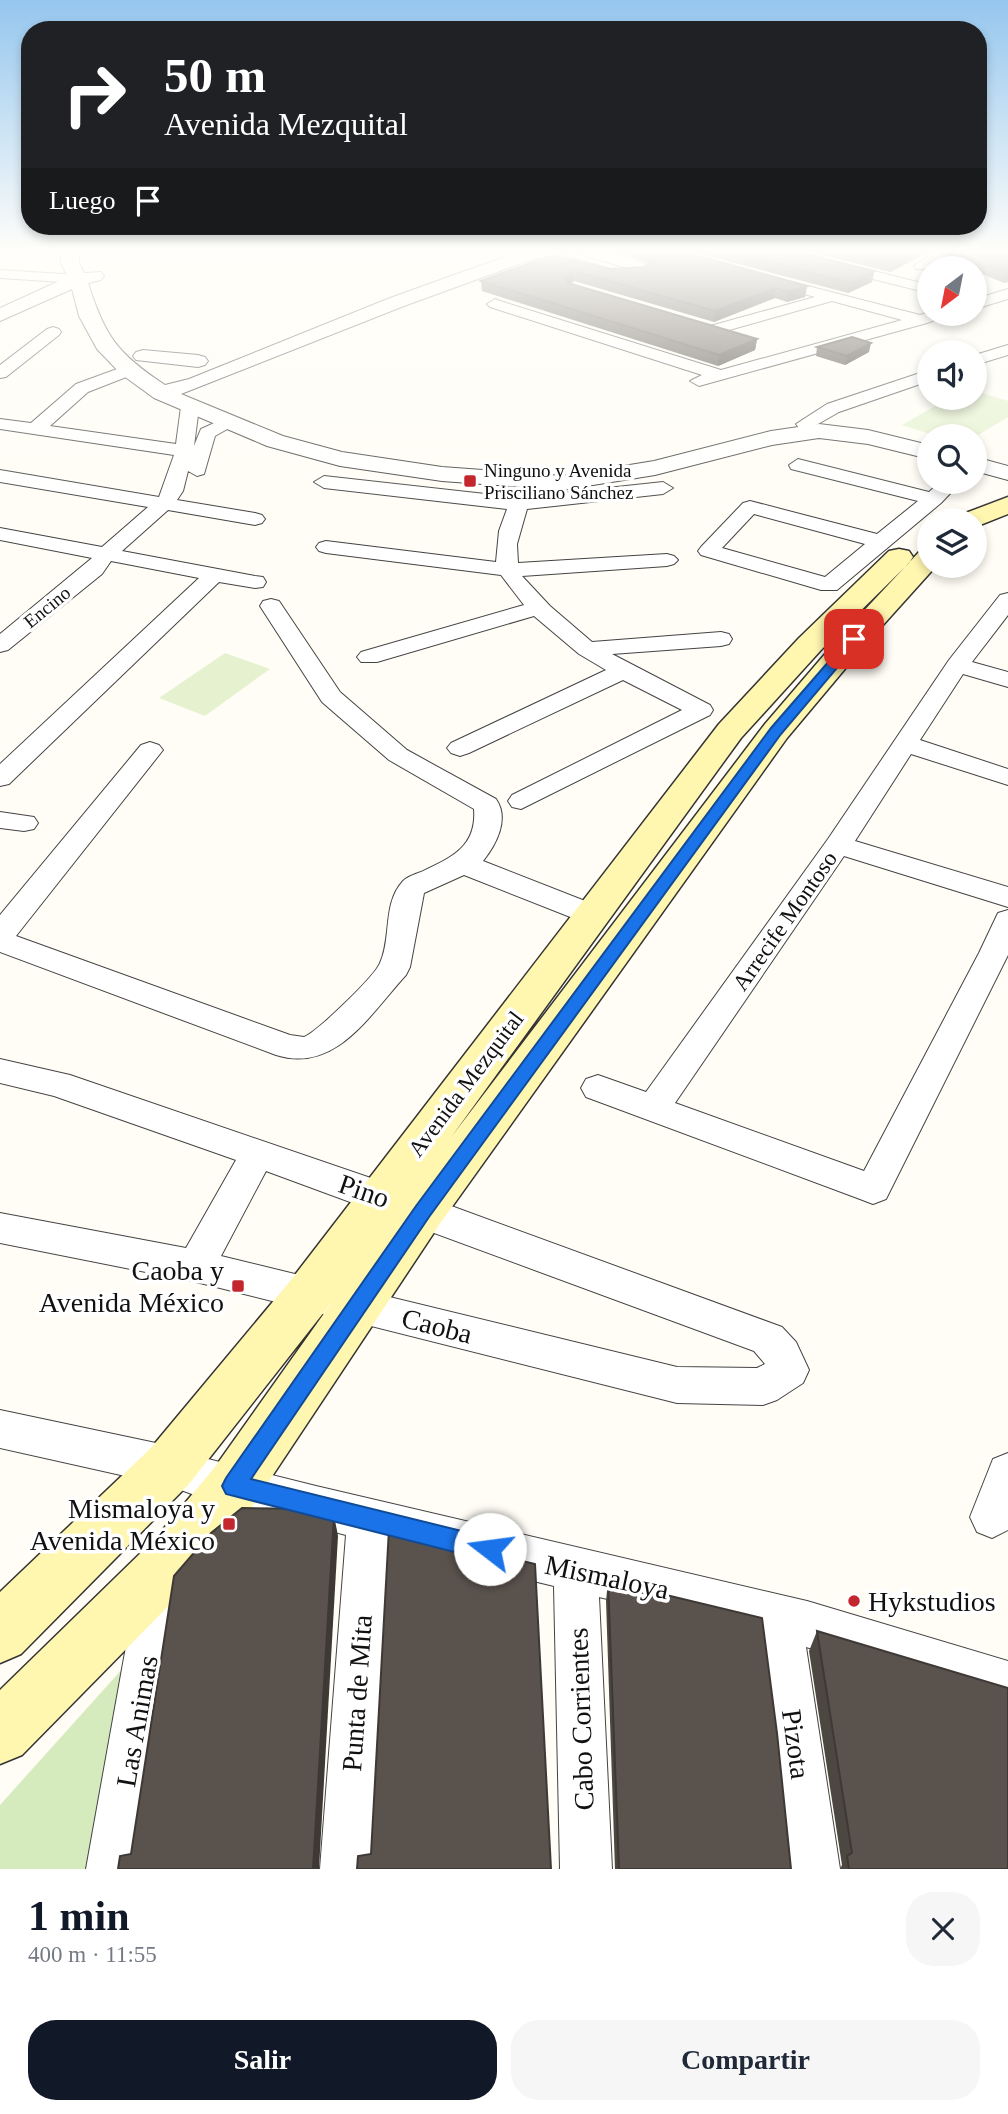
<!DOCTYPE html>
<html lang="es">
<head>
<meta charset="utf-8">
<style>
  body { margin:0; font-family:Georgia,serif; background:#f6f6f7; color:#1f2937; height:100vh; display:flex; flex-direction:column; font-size:26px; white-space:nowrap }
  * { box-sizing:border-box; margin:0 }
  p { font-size:23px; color:#747a83 }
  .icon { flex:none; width:38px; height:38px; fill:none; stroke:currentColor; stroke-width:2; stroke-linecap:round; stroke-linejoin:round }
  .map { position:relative; height:1869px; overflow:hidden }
  .side { display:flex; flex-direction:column; background:#fff; flex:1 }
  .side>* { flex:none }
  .guide { position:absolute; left:21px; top:21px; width:966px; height:214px; border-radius:28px; box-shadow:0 4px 10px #0003; background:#202124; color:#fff; overflow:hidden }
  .needle { width:46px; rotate:212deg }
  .fabs { position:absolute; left:917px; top:256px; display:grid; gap:14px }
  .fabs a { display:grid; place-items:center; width:70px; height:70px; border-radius:50%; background:#fff; box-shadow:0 4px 10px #0003; font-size:35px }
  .pin { position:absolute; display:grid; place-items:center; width:60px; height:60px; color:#fff; margin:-30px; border-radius:14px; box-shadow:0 4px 10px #0006 }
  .me { position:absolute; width:77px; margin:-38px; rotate:285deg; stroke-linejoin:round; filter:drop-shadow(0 0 5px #0008) }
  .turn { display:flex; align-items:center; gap:24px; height:147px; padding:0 28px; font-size:32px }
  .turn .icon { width:91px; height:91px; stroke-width:2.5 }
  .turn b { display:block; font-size:49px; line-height:60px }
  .then { display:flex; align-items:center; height:66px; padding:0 28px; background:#0003; gap:14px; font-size:26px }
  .round { display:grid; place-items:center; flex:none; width:74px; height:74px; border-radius:28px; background:#f6f6f7 }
  .headline { display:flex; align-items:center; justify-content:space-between; height:119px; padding:0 28px }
  h1 { font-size:42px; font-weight:800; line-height:52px; color:#111827 }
  .primary-button { display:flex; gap:14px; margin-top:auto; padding:14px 28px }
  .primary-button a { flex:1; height:80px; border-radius:28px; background:#111827; color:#fff; font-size:28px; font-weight:800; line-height:80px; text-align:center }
  .primary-button a+a { background:#f6f6f7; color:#1f2937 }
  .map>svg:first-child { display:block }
  .green { fill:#d5ebbd }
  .pitch { fill:#e6f2cf }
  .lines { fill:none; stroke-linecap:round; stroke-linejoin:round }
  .minor-casing { stroke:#444; stroke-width:2 }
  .tertiary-casing { stroke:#444; stroke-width:2 }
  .secondary-casing { stroke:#333; stroke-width:3 }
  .minor { fill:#fff; fill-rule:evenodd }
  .tertiary { fill:#fff; fill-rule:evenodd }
  .secondary { fill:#fff6b0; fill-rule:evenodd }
  .wall { fill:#4d4742 }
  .shaded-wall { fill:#3f3936 }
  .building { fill:#5a524d; stroke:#3f3936; stroke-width:2 }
  .route { fill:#1a73e8; stroke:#114b97; stroke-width:2 }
  .poi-dot { fill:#c4262e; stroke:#fff; stroke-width:2.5 }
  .labels { text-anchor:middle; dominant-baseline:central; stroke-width:7; stroke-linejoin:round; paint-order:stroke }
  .far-poi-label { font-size:19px; fill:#111; stroke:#fff; text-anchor:start }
  .far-street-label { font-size:19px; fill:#111; stroke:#fff }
  .street-label { font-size:23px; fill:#111; stroke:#fff }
  .near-street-label { font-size:28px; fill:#111; stroke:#fff }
  .near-poi-label { font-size:28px; fill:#111; stroke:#fff; text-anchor:end }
</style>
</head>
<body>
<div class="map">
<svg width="1008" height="1869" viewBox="0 0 1008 1869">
  <rect width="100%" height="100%" fill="#fffdf5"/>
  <!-- green -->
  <polygon class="green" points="142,1647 104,1869 0,1869 0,1805"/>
  <!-- pitch -->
  <g class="pitch">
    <polygon points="975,391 1008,401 1008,417 975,437 936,436 902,425 951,397 975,397"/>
    <polygon points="225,653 270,669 205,716 159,698"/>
  </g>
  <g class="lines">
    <defs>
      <g id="minor">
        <path d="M531 252H553L609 269 634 270 572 252C596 252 635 252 652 270 633 289 550 268 531 252Z"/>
        <polygon points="774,252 799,252 929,285 929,293 776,255"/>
        <polygon points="935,252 953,252 926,269 916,269 914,266"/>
        <polygon points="0,270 78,275 85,279 78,283 0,278"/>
        <polygon points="769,276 920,315 929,312 952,313 927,323 699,386 690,381 702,375 490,307 487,304 495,299 500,301 721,370 902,320 832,301 722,332 710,332 708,329 710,326 815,297 764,283 762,280"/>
        <polygon points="1008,289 1008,299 975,309 975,299"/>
        <polygon points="53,327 59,329 61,332 59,335 6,377 0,378 0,365 47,329"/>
        <polygon points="1008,345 1008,355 975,365 975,355"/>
        <polygon points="128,365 136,370 134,374 88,392 50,426 176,444 181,407 190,402 199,407 194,446 201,429 223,419 235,419 238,423 215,436 204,474 197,476 188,471 183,491 177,500 255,513 262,515 265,519 262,523 255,525 168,510 122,551 255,576 263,577 266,582 263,587 255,588 219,582 9,784 0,786 0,764 199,578 111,561 102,574 8,650 0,652 0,634 92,558 0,540 0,528 102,547 148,507 0,482 0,470 159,497 174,455 0,429 0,419 31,423 76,384"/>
        <polygon points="929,370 929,381 839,412 811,428 799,428 796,424 827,404"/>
        <path d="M798 459 929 492 941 481H962L941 503 837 590H821L701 555 698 551 701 547 743 503 750 501 877 534 918 501 791 469 789 465ZM754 514 865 544 825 577 722 548Z"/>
        <polygon points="538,468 548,474 533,496 663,482 673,488 663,494 527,509 517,544 518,563 667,554 674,556 678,560 674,564 667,566 522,576 550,606 592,642 721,632 729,634 732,639 729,644 721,646 612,654 710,705 713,710 710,715 521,809 512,807 508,801 512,795 682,710 623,680 469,753 460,756 451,753 447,748 451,743 606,670 579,654 534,616 377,662 361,662 357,657 361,652 524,605 501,575 326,553 319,551 316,547 319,543 326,541 496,562 499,531 507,509 324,488 314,482 324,476 513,497 531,470"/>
        <polygon points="1008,593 1008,615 972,662 1008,672 1008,687 963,674 920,740 1008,769 1008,785 911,754 855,841 1008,887 1008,907 844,856 675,1103 864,1171 979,953 998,913 1008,910 1008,955 886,1199 873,1204 860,1199 586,1097 581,1088 586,1079 598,1075 646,1092 828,839 949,660 1000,595"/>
        <path d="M271 599 279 601 340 692 407 750 496 799C510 819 496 845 483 861L603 908 608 915 603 922 593 925 583 922 464 875 424 893 410 967 406 975C370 1014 336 1074 276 1055L0 952V915L141 745 150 742 159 745 163 750 16 936 290 1035 304 1037C317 1032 375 976 380 963 392 937 382 904 403 881 407 877 415 874 421 872 451 858 477 847 474 809L389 760 322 702 260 606 263 601Z"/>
        <polygon points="0,812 34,817 38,823 34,829 24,831 0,828"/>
        <path d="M0 1059 70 1075 435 1200 782 1327 796 1342 809 1370 803 1383 777 1400 763 1405 677 1403 196 1282 0 1243V1213L186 1248 236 1160 54 1096 0 1083ZM266 1171 754 1351 765 1364 757 1368 677 1367 221 1256Z"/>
        <polygon points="0,1410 170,1446 200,1457 316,1486 807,1601 1008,1661 1008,1707 806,1647 840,1869 788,1869 758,1635 599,1597 612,1869 560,1869 554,1586 389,1546 372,1869 320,1869 346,1535 200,1497 170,1486 0,1448"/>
        <polygon points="1008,1453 1008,1530 992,1538 977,1532 970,1517 993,1459"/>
        <polygon points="160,1558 176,1564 182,1580 138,1869 86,1869 138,1580 144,1564"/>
      </g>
      <g id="tertiary">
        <path d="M61 252H79V263L84 273 101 272 104 276 101 280 88 283C105 337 118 354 165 385L189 379 390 298 518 252H543L541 256 404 306 181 394 283 436 342 452 442 467 562 476 654 461 771 431 819 424 868 430 929 445V459L868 444 819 438 772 445 655 475 562 490 442 481 340 466 267 446 154 398 121 374 97 349 79 316 72 289 0 321V308L68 277 61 263Z"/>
        <polygon points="143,350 198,355 205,357 208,361 205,365 198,367 136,360 133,356 136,352"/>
        <polygon points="975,457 1008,466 1008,480 975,471"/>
      </g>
      <g id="secondary">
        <polygon points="1008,497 1008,514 975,527 975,520 959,520 963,514"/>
        <polygon points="899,549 909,551 913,557 909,563 821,650 741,738 452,1136 765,724 843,633 919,552 929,550 929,565 937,565 865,645 787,738 439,1225 253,1505 195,1579 22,1755 0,1764 0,1690 155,1539 215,1467 335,1298 189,1484 21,1654 0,1663 0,1592 151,1448 291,1280 719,724 799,638 889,551"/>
      </g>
    </defs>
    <!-- minor casing -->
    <use href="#minor" class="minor-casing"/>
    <!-- tertiary casing -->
    <use href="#tertiary" class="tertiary-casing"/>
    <!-- secondary casing -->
    <use href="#secondary" class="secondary-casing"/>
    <!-- minor -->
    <use href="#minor" class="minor"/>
    <!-- tertiary -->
    <use href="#tertiary" class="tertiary"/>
    <!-- secondary -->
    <use href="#secondary" class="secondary"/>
  </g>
  <!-- wall -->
  <g class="wall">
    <polygon points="614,252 685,252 807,286 805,297 787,302 775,298 714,322 574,281 570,284 757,339 755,350 718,366 482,291 481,281 552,255 611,269 644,267 649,265 646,262 626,254"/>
    <polygon points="693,252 796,252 874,271 872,282 848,293"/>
    <polygon points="811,252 929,252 890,272"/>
    <polygon points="948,252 1008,252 1008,282 1004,283 975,271 975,268 967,268 946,259"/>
    <polygon points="817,347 869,352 845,365 816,356"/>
    <polygon points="608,1581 791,1869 615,1869 606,1601"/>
    <polygon points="817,1631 1008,1869 840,1869 842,1865 809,1651"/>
  </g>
  <!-- shaded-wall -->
  <g class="shaded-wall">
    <polygon points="911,252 929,252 890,272 892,262"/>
    <polygon points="574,271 574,281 563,287 564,277"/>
    <polygon points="874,271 872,282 848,293 850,283"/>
    <polygon points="1008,272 1008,282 1004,283 1007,273"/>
    <polygon points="807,286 805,297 787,302 788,292"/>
    <polygon points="776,288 775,298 714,322 715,311"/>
    <polygon points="757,339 755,350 718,366 719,355"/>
    <polygon points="871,343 869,352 845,365 847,356"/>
    <polygon points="334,1515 338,1536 319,1869 313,1869"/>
  </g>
  <!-- building -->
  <g class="building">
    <polygon points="647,252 685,252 807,286 788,292 776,288 715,311 574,271 564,277 568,283 757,339 719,355 481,281 552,255 611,269 644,267 655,261"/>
    <polygon points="733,252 796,252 874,271 850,283"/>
    <polygon points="852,252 911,252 892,262"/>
    <polygon points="956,252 1008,252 1008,272 1007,273"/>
    <polygon points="852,337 871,343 847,356 817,347"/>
    <polygon points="242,1508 311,1509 334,1515 313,1869 118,1869 120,1856 131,1854 174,1576 211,1533"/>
    <polygon points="389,1529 535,1564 551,1869 357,1869 358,1856 371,1854"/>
    <polygon points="608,1581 762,1618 777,1733 791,1869 619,1869"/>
    <polygon points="817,1631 1008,1688 1008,1869 849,1869 847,1856 852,1853"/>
  </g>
  <!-- sky -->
  <linearGradient id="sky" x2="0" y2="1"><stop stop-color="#95c6ee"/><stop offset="0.49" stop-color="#fffefa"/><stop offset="1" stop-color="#fffefa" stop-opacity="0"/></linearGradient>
  <rect width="1008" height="514" fill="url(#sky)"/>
  <!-- route -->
  <polygon class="route" points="854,636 859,637 859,642 781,734 429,1217 251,1479 490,1538 499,1541 502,1549 499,1558 490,1561 226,1494 222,1486 226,1478 416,1206 771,728 850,637"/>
  <!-- markers -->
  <g class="poi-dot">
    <rect x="463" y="474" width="14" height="14" rx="3.5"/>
    <rect x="231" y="1279" width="14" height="14" rx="3.5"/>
    <rect x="222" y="1517" width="14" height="14" rx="3.5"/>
    <circle cx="854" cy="1601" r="7"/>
  </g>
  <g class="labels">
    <!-- far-poi labels -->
    <g class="far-poi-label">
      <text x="484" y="470">Ninguno y Avenida<tspan x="484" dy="22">Prisciliano Sánchez</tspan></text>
    </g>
    <!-- far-street labels -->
    <g class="far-street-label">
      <text transform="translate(47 607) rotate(-39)">Encino</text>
    </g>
    <!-- street labels -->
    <g class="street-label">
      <text transform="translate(785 921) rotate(-55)">Arrecife Montoso</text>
      <text transform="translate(466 1084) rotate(-53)">Avenida Mezquital</text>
    </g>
    <!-- near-street labels -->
    <g class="near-street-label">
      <text transform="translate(364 1191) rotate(19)">Pino</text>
      <text transform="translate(437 1326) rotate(14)">Caoba</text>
      <text transform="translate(607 1577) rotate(12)">Mismaloya</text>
      <text transform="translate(357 1693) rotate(-86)">Punta de Mita</text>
      <text transform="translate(581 1719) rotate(-92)">Cabo Corrientes</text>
      <text transform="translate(137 1721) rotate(-80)">Las Animas</text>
      <text transform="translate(796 1744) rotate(82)">Pizota</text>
    </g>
    <!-- near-poi labels -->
    <g class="near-poi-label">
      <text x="224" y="1270">Caoba y<tspan x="224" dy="32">Avenida México</tspan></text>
      <text x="215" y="1508">Mismaloya y<tspan x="215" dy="32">Avenida México</tspan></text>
      <text x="868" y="1601" text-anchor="start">Hykstudios</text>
    </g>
  </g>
</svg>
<div class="fabs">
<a><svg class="needle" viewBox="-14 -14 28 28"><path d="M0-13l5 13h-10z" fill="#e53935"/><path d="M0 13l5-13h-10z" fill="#747a83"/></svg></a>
<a><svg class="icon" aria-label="sound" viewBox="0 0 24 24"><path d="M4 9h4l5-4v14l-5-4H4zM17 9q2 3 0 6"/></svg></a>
<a><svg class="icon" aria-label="search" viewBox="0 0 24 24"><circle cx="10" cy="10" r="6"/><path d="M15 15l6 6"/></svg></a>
<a><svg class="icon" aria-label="layers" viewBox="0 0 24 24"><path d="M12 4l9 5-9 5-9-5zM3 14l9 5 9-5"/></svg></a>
</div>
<div class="pin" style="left:854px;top:639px;background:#d93025"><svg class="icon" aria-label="arrive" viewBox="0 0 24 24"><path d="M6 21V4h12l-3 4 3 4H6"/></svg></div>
<svg class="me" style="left:490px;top:1549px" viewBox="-20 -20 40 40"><circle r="19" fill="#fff"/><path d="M0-13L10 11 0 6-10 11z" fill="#1a73e8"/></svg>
<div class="guide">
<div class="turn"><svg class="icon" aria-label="right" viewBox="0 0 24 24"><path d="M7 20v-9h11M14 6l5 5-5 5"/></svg><div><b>50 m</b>Avenida Mezquital</div></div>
<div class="then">Luego<svg class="icon" aria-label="arrive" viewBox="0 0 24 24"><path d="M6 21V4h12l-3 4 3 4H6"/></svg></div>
</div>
</div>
<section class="side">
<div class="headline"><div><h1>1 min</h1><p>400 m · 11:55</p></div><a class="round"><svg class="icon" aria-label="close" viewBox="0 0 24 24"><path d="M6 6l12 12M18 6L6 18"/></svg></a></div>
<div class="primary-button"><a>Salir</a><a>Compartir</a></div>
</section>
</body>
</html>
